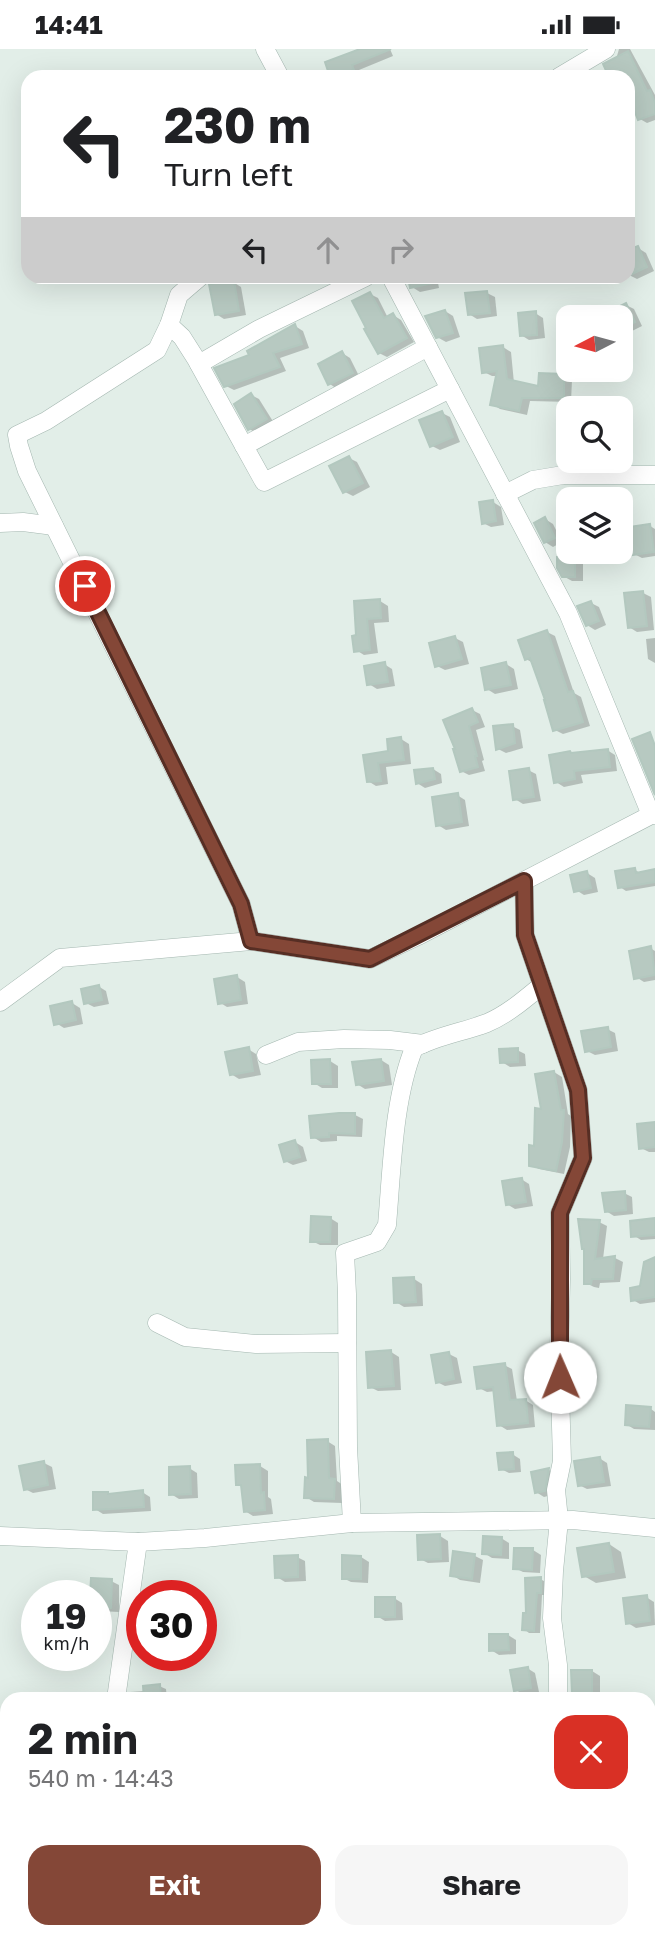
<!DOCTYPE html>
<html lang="en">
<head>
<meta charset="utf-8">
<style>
  body { margin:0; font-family:"Golos Text",sans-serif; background:#f6f6f6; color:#202124; height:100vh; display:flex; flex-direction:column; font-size:26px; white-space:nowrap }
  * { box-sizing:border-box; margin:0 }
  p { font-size:23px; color:#757577 }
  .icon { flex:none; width:38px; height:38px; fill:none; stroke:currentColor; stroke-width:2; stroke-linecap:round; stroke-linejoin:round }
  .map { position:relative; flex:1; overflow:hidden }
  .details { position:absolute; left:0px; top:1643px; width:656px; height:247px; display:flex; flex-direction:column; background:#fff; border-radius:21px 21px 0 0; box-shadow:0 7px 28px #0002 }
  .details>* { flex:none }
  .hud { position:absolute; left:21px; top:21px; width:614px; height:214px; border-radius:21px; box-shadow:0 7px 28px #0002; background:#fff; color:#202124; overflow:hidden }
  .needle { width:46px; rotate:264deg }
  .controls { position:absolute; left:556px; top:256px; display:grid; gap:14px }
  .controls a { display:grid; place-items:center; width:77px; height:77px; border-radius:14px; background:#fff; box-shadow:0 7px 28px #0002; font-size:35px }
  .speed { position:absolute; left:21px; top:1531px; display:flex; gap:14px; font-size:35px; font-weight:700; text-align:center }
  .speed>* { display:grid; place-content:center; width:91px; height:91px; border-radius:50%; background:#fff; box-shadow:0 7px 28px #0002; line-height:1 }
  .speed small { font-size:18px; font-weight:400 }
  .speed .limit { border:10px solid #d22; background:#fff; color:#111 }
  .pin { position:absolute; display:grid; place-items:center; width:60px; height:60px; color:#fff; margin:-30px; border:4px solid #fff; border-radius:50%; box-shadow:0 2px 7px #0007 }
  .me { position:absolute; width:77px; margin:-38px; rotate:359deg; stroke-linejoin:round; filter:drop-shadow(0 0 5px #0008) }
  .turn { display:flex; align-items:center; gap:24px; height:147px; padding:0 28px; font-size:32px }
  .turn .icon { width:91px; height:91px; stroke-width:2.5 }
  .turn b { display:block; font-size:49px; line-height:60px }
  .lanes { display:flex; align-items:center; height:66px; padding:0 28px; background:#0003; justify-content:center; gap:35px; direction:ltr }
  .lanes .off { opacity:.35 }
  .round { display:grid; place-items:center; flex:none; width:74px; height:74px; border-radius:21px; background:#f6f6f6 }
  .summary { display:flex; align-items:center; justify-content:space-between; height:119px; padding:0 28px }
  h1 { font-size:42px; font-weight:700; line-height:52px }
  .action { display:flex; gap:14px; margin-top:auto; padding:14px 28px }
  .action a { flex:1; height:80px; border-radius:21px; background:#844737; color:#fff; font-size:28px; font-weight:700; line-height:80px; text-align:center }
  .action a+a { background:#f6f6f6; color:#202124 }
  .status { display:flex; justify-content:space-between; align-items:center; height:49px; padding:0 35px; background:#fff; direction:ltr }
  .status svg { height:19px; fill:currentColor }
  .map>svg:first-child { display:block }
  .shadow { fill:#0003 }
  .building { fill:#b7c9c1; stroke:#b3c8bf; stroke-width:2 }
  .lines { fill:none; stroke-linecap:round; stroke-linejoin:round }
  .minor-casing { stroke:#a4b7b0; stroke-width:19 }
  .minor { stroke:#fff; stroke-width:18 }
  .route-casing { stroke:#562e24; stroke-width:18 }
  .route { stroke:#844737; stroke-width:12 }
</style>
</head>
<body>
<div class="status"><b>14:41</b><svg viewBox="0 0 49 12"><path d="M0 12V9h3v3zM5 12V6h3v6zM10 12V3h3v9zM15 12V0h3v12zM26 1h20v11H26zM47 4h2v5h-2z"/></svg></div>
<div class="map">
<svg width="655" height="1889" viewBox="0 0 655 1889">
  <rect width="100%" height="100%" fill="#e2eee8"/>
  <!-- shadow -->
  <g class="shadow">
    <polygon points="365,0 390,0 393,7 359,21 362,28 318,28"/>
    <polygon points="619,0 630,0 655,46 655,71 647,74 640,70 628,28 607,28 611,27 605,16 617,7"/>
    <polygon points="638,199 646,204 654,222 637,230 629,226"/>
    <polygon points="410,228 437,228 439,239 420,243 412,238"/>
    <polygon points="233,233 241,238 246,266 224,270 216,265"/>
    <polygon points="487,244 495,248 497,267 477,270 469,265"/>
    <polygon points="370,245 378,249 388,269 393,266 401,271 414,293 387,308 379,304"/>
    <polygon points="626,256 634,260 642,277 632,282 625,278 621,271"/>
    <polygon points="445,262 453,267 460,288 446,293 437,288"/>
    <polygon points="535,264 543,269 545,289 529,291 521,286"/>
    <polygon points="565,276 569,276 569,298 567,297"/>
    <polygon points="295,277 303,282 309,299 280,309 286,322 234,341 226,337 251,307"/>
    <polygon points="503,298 511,303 514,334 540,339 564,326 572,331 571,353 530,352 527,366 500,360 492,355 498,327 492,327 484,323"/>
    <polygon points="342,304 350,309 360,329 337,340 330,335"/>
    <polygon points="251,346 259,350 274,374 257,384 249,380"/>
    <polygon points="442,364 450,368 460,393 440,401 432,397"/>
    <polygon points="349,409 357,413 370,438 353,447 345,443"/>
    <polygon points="493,453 501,458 504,476 491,478 483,474"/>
    <polygon points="545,470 553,475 562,493 553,498 545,493"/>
    <polygon points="650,477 655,480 655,507 642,509 634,505"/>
    <polygon points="575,510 583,514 583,532 572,532 563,527"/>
    <polygon points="643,544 651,548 654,581 637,583 629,578"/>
    <polygon points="380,552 388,557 389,573 374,574 378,604 364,606 356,601 358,588 356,554"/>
    <polygon points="591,554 599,558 606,576 595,581 587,576"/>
    <polygon points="547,583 555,587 574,644 581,648 590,677 563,685 555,681 533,614 526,610"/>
    <polygon points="455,589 463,593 469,615 445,621 437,617"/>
    <polygon points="655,589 655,614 648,610 646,590"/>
    <polygon points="384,615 392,620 395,637 377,640 369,635"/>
    <polygon points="506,615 514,620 518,640 495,645 487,640"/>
    <polygon points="472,661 480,665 485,678 476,681 484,711 482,712 485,722 469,726 461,722"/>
    <polygon points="512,677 520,681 523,699 506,704 498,700"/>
    <polygon points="401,690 409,695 411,715 386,718 388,735 376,737 368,732 365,707 390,704"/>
    <polygon points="607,701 615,706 617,722 581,726 583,734 564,738 556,733 574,706"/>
    <polygon points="433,720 441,725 442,734 425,739 417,734"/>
    <polygon points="528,721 536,725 541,752 523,755 515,750"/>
    <polygon points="457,746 465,751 469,777 446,781 438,776"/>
    <polygon points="635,821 642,825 655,822 655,837 626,842 620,838"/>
    <polygon points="587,824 595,829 598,843 584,846 576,841"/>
    <polygon points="650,899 655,902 655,931 644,933 636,928"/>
    <polygon points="237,928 245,933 248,955 227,958 219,953"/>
    <polygon points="98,937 106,942 109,955 94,958 86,954"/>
    <polygon points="72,954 80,959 83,975 64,979 56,974"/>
    <polygon points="607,980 615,984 618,1002 595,1006 587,1002"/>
    <polygon points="248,1000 256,1005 261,1026 239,1030 231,1025"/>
    <polygon points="517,1001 525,1005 526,1017 510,1018 502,1013"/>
    <polygon points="381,1011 389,1016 392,1036 365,1040 357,1035"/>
    <polygon points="330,1012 338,1017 338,1039 322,1039 314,1034"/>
    <polygon points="554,1023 562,1028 568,1065 571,1067 570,1098 564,1125 539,1120 531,1116 543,1061"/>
    <polygon points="355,1066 363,1070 362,1088 337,1087 337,1092 321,1093 313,1088"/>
    <polygon points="655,1075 655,1103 649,1103 641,1099"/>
    <polygon points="295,1093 303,1098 307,1112 293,1116 285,1112"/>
    <polygon points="521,1130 529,1135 533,1157 515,1160 507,1155"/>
    <polygon points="624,1144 632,1148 633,1165 614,1167 606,1162"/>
    <polygon points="330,1169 338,1174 338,1196 320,1196 312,1192"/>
    <polygon points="655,1170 655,1190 641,1191 633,1186"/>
    <polygon points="599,1173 607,1177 603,1210 615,1209 623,1213 620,1233 600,1234 599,1239 594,1238 586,1234"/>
    <polygon points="655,1210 655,1253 640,1255 633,1251 642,1238"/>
    <polygon points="414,1230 422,1235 423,1257 404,1258 396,1253"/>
    <polygon points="391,1303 399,1308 401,1341 378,1342 370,1338"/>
    <polygon points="449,1305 457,1309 462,1334 445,1337 437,1333"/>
    <polygon points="504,1316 512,1320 517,1352 525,1351 533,1356 535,1378 507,1381 499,1376 496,1342 487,1343 479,1339"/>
    <polygon points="651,1360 655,1363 655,1381 634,1380 626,1375"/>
    <polygon points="327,1392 335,1397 337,1432 343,1436 342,1454 314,1453 306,1448 310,1430"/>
    <polygon points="512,1405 520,1410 521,1423 509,1424 501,1420"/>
    <polygon points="599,1409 607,1414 611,1437 587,1440 579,1436"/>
    <polygon points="44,1414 52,1418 56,1440 33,1444 25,1440"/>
    <polygon points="260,1417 268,1422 268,1448 271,1450 273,1465 253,1467 245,1462 243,1439 238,1435"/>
    <polygon points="189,1419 197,1424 198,1449 179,1450 171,1445"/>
    <polygon points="549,1421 556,1425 552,1446 544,1448 536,1443"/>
    <polygon points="142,1443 150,1448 151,1462 103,1465 95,1460 108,1445 110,1446"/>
    <polygon points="440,1487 448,1492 449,1513 428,1514 420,1510"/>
    <polygon points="501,1489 509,1494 509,1510 492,1509 484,1504"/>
    <polygon points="609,1495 621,1503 626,1529 596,1534 584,1527"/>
    <polygon points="533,1501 541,1506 540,1524 523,1523 515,1519"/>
    <polygon points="475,1507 483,1511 480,1534 460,1531 452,1526"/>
    <polygon points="297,1508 305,1512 306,1532 285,1533 277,1528"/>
    <polygon points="361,1508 369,1513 368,1534 351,1533 343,1529"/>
    <polygon points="540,1530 546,1533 546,1546 542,1546 540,1584 529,1584 524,1580"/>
    <polygon points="111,1532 119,1536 119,1563 99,1562 96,1560 96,1547 92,1547"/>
    <polygon points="646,1548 654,1553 655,1576 636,1579 628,1574"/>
    <polygon points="394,1549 402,1554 403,1571 385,1572 377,1567"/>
    <polygon points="508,1586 516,1591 516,1605 499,1606 491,1601"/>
    <polygon points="527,1619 535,1624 539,1643 524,1646 516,1641"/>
    <polygon points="592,1622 600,1627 600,1649 581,1649 573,1644"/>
    <polygon points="159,1637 166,1640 167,1650 129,1650 130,1643 145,1642"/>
    <polygon points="652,1840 655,1840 655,1867 649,1868 649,1854 654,1854"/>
    <polygon points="574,1883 601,1883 602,1887 597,1889 576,1889"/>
  </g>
  <!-- building -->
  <g class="building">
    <polygon points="360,0 391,0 352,16 354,21 330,28 325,13"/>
    <polygon points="628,2 647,42 650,41 655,54 655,65 638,71 628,45 628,28 609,28 603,15"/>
    <polygon points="638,197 647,218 628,227 628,201"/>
    <polygon points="408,228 441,228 442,232 410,239"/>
    <polygon points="234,231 239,262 215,266 209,235"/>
    <polygon points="487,242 490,264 468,266 465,244"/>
    <polygon points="370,243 384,269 393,264 407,289 378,305 364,280 366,279 352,252"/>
    <polygon points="626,254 635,273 623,279 621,268 617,268 614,260"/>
    <polygon points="445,261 453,284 436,289 425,267"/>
    <polygon points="536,262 537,286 520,287 518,264"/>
    <polygon points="295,275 302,295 273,304 280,318 224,338 214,319 249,306 247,302"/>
    <polygon points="503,296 507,330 538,337 539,324 564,325 564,349 522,349 519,362 490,356 497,322 482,324 479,299"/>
    <polygon points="342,302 353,324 328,336 318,315"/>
    <polygon points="251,344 267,370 248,381 234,355"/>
    <polygon points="442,362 453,388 430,398 419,371"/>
    <polygon points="349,407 363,434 343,444 329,417"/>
    <polygon points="493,451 496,472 482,475 479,453"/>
    <polygon points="545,468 555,489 544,494 534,474"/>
    <polygon points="650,475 654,503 632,506 629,478"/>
    <polygon points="557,508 575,508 575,528 562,528 557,519"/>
    <polygon points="643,542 647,577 628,579 624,544"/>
    <polygon points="380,550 381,569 367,570 370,601 354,603 352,587 356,586 354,552"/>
    <polygon points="591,552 599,572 586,577 577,557"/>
    <polygon points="547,581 568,643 573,642 583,673 553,682 544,651 545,651 530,609 525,611 518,591"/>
    <polygon points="455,587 462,610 435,618 429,594"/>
    <polygon points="385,613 388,633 367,636 364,617"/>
    <polygon points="506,613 511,636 485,641 481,619"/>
    <polygon points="472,659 478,673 469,677 477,707 475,707 478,718 460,723 453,700 455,700 443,671"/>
    <polygon points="513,675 515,694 496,701 493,677"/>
    <polygon points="650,683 655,697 655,746 632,690"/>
    <polygon points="401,688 404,711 378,714 381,732 367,733 363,706 388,702 387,690"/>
    <polygon points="608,700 610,718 574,722 575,730 554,734 549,706 570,702 571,704"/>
    <polygon points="433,719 435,730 416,735 414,721"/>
    <polygon points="529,719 534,748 513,751 509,722"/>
    <polygon points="458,744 462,773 436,777 432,748"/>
    <polygon points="635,819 636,824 655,820 655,833 618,839 615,822"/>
    <polygon points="587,822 591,839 574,843 570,826"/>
    <polygon points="651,897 655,926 634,930 629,902"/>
    <polygon points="237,926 241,951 218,955 214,930"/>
    <polygon points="99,936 102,951 84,955 81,940"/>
    <polygon points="72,952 76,971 54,976 50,957"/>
    <polygon points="608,978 611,998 585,1003 581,982"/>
    <polygon points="249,998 253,1022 230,1026 225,1003"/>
    <polygon points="518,999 518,1013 500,1014 499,1000"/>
    <polygon points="330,1010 331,1035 312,1035 311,1011"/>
    <polygon points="381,1010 384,1032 356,1036 352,1013"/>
    <polygon points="554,1022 561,1061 564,1061 562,1093 556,1122 529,1117 529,1096 534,1097 535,1059 541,1060 535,1025"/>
    <polygon points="339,1064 355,1064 355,1085 329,1084 329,1088 311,1089 309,1067"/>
    <polygon points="655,1073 655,1098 639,1100 637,1075"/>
    <polygon points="295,1091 300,1108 284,1113 279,1096"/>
    <polygon points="522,1129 526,1153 506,1156 502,1132"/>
    <polygon points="625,1142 626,1161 605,1163 602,1144"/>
    <polygon points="311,1167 331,1168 330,1193 310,1193"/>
    <polygon points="655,1169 655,1186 631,1188 630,1172"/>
    <polygon points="578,1170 600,1171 595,1210 615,1207 613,1230 592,1230 591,1235 584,1235 584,1200 582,1200"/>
    <polygon points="655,1208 655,1248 631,1252 630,1239 640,1237 644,1213"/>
    <polygon points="414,1228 416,1253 394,1254 393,1229"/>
    <polygon points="391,1301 394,1337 368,1339 366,1303"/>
    <polygon points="449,1303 454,1330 436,1334 431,1306"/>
    <polygon points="505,1314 510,1351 526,1350 528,1374 497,1377 493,1338 477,1340 474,1318"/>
    <polygon points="626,1356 651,1358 649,1378 625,1376"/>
    <polygon points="328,1390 329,1429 335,1430 334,1450 304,1449 305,1428 308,1429 307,1391"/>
    <polygon points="513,1403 514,1420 499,1421 497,1404"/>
    <polygon points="600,1408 604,1433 578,1437 574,1412"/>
    <polygon points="44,1412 48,1436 24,1441 19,1417"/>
    <polygon points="260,1415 261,1444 264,1443 265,1461 244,1463 241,1436 236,1436 235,1416"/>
    <polygon points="190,1417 191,1445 169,1446 169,1418"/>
    <polygon points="549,1419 545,1442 535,1444 531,1423"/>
    <polygon points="143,1441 144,1458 93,1461 93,1443 108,1443 108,1445"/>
    <polygon points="440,1485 441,1510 418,1511 417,1486"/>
    <polygon points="483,1487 502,1488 501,1506 482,1505"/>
    <polygon points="609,1494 614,1523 582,1528 577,1499"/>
    <polygon points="514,1499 533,1499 532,1521 513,1520"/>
    <polygon points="453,1502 475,1505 472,1530 450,1527"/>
    <polygon points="298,1506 298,1528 275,1529 274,1507"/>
    <polygon points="342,1506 361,1507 361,1530 342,1530"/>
    <polygon points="541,1528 541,1544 537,1544 534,1582 522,1581 523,1564 526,1564 525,1529"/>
    <polygon points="91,1529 112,1530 111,1559 96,1559 96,1547 90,1547"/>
    <polygon points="647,1546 650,1572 626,1575 623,1549"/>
    <rect x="375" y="1548" width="20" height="20"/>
    <polygon points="489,1585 508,1585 509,1601 489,1602"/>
    <polygon points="528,1618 531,1639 514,1642 510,1621"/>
    <polygon points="571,1621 592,1621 592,1645 572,1645"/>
    <polygon points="160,1635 161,1650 144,1650 143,1637"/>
  </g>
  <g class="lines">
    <defs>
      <g id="minor">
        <polyline points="265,0 280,28"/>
        <polyline points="559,28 606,0"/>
        <polyline points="200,228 179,246 169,276 157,301 46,372 17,386 19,397 27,422 241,855 251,892"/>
        <polyline points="391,228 568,564 651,766"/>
        <polyline points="169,276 182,288 196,310 244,397"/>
        <polyline points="428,298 244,397 264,433 450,340"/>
        <polyline points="199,315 259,280 366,228"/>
        <polyline points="505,445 533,431 563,426 655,426"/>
        <polyline points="0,474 23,473 54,477"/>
        <polyline points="524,832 525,886 578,1041 583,1109 560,1164 561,1230 559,1306 562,1412 556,1441 559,1471 554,1522 552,1569 558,1616 558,1650"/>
        <polyline points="0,953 60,909 251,892 370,910 418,887 651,766 655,766"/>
        <polyline points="266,1006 298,993 344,990 390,991 423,995"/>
        <polyline points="157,1274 185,1288 256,1295 347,1294"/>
        <path d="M352 1474 348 1398 347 1245 345 1204 377 1193 387 1176C392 1120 393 1051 414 999 437 987 463 983 487 974 508 965 525 950 542 936"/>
        <polyline points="0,1487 138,1493 205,1489 352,1474 573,1471 655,1479"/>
        <polyline points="116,1650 138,1493"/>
        <polyline points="107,1889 107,1883"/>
        <polyline points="555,1889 555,1883"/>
        <polyline points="624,1889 649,1883"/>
      </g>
    </defs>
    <!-- minor casing -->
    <use href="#minor" class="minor-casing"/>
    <!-- minor -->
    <use href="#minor" class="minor"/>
  </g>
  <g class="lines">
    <defs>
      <polyline id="route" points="85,537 241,855 251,892 370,910 524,832 525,886 578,1041 583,1109 560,1164 560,1328"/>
    </defs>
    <!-- route casing -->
    <use href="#route" class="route-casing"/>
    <!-- route -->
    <use href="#route" class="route"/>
  </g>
</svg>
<div class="controls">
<a><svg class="needle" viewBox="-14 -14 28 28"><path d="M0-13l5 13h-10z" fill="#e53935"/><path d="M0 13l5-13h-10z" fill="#757577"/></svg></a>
<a><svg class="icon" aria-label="search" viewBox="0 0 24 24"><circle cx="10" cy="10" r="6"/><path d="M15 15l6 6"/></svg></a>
<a><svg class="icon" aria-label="layers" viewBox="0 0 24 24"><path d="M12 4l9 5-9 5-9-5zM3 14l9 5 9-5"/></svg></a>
</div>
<div class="speed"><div>19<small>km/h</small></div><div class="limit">30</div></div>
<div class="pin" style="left:85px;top:537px;background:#d93025"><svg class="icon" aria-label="arrive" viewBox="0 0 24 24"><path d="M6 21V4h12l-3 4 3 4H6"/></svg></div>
<svg class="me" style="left:560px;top:1328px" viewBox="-20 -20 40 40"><circle r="19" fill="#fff"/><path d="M0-13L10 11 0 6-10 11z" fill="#844737"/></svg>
<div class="hud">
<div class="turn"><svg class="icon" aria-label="left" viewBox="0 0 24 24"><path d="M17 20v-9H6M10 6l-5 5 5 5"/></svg><div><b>230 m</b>Turn left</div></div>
<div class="lanes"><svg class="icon" aria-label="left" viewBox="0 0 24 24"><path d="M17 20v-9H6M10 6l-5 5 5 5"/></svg><svg class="icon off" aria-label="ahead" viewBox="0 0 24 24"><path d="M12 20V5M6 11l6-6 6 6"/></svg><svg class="icon off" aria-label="right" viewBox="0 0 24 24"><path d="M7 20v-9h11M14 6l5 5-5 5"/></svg></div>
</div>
<section class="details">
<div class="summary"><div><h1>2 min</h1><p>540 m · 14:43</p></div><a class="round" style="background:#d93025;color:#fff"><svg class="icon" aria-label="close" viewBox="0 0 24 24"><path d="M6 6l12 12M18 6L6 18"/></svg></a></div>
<div class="action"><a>Exit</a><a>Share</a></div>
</section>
</div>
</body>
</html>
